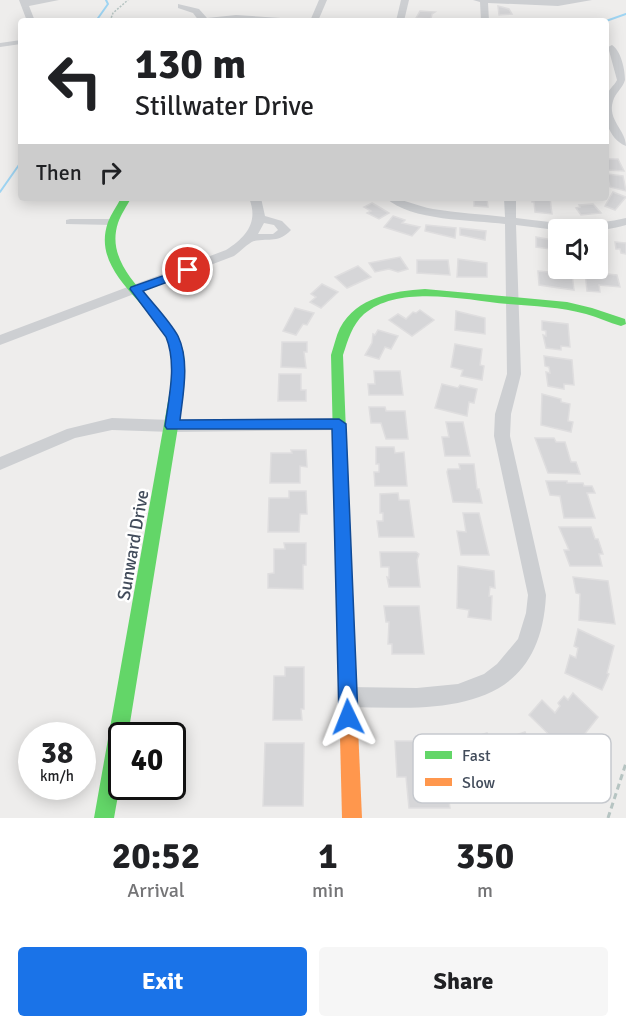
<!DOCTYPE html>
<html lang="en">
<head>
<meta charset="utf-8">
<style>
  body { margin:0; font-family:Signika,sans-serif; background:#f6f6f6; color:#202124; height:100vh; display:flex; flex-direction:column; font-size:22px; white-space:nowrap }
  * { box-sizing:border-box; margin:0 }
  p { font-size:20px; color:#757577 }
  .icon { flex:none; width:33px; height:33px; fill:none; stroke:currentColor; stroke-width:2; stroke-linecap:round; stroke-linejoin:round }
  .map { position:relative; height:818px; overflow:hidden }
  .side { display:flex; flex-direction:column; background:#fff; flex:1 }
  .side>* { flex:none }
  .guide { position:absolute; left:18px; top:18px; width:591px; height:183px; border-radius:6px; box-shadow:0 3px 15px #0003; background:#fff; color:#202124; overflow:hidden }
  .controls { position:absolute; left:548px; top:219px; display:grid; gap:12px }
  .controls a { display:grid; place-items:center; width:60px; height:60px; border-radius:6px; background:#fff; box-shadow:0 3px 15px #0003; font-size:30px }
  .speed { position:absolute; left:18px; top:722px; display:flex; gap:12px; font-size:30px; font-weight:700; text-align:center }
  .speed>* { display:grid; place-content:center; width:78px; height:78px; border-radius:50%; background:#fff; box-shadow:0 3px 15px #0003; line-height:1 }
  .speed small { font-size:15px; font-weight:400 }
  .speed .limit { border:3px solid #111; border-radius:9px; background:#fff; color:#111 }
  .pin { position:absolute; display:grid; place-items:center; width:51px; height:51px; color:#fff; margin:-26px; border:3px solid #fff; border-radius:50%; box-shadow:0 2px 6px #0007 }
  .me { position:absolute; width:66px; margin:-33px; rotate:358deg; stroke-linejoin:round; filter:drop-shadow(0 0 4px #0008) }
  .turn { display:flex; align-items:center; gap:21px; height:126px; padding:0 18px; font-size:27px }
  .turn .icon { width:78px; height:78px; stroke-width:2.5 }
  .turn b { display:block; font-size:42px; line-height:51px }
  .then { display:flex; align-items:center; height:57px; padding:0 18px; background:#0003; gap:12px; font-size:22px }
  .eta { display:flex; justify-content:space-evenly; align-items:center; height:102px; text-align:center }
  .eta b { font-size:36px; font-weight:700; line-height:42px }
  .button { display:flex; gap:12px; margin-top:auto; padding:12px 18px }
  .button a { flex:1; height:69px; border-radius:6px; background:#1a73e8; color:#fff; font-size:24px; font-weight:700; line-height:69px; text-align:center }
  .button a+a { background:#f6f6f6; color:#202124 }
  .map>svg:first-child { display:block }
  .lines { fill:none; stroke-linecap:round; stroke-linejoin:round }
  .stream { stroke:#9ed4f2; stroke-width:2 }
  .building { fill:#d6d6d8; stroke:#dfdedf; stroke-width:1.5 }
  .path-far1 { stroke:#b6c4c2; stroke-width:1.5; stroke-dasharray:2 1.5; stroke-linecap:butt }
  .path { stroke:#b6c4c2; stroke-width:3; stroke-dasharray:6 4; stroke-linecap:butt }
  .street { fill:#cdcfd2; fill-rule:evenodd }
  .fast { fill:#63d668; fill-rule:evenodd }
  .slow { fill:#ff974d; fill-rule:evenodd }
  .route { fill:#1a73e8; stroke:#114b97; stroke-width:1.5 }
  .labels { text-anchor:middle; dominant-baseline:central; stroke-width:5; stroke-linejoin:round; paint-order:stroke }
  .street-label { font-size:18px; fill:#424c5b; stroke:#fff }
  .key { fill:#fff; stroke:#c6c9ce; stroke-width:1.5 }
  .key-label { font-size:16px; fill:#424c5b }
</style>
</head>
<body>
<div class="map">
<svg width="626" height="818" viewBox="0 0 626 818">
  <rect width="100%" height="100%" fill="#eeedec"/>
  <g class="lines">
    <!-- stream -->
    <g class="stream">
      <polyline points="96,21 108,4 106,0"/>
      <polyline points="606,21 626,14"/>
      <polyline points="0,192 21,162"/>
    </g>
  </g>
  <!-- building -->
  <g class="building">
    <polygon points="498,6 509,9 512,14 499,15"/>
    <polygon points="420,11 435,12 432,14 431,19 416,18"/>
    <polygon points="606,159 618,159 624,171 607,170"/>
    <polygon points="607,174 623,176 626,191 610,187"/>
    <polygon points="613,192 626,197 615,210 605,206"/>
    <polygon points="474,198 490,198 487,199 488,207 474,206"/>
    <polygon points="532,198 550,198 552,214 535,212 534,202 532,202"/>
    <polygon points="372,203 379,207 389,213 379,219 367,213 371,211 364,207"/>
    <polygon points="593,204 601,213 581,215 576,208 580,207 579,205"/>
    <polygon points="393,216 405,220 402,223 420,227 412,236 384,227"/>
    <polygon points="426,225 456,228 455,238 425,231"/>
    <polygon points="460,228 486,231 485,240 460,235"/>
    <polygon points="536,237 558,241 558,250 536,247"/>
    <polygon points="615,242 626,243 626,254 621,253 620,249 616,249"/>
    <polygon points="400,257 408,269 398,272 389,269 375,272 369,263"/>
    <polygon points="458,259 487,263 487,277 457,277"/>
    <polygon points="417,260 448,260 450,275 417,273"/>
    <polygon points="358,266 371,277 347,288 335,277"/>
    <polygon points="538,271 572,274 574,290 539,285"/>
    <polygon points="585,272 617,275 620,287 599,285 600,292 587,291"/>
    <polygon points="322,284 338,292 321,308 310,302 316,297 311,294"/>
    <polygon points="295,308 314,313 307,325 303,324 296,335 283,331"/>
    <polygon points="420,310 434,320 412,336 389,320 398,314 406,319 413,312 416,313"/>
    <polygon points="456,311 485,318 485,334 455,330"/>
    <polygon points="542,321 568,324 570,347 561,346 561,350 546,348 543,335 546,336 546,331 542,330"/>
    <polygon points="378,330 398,336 391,349 385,347 379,359 365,355 372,343 373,334 375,335"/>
    <polygon points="282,342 307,342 307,352 304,352 306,368 281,367"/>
    <polygon points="455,344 482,349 480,365 484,366 482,380 461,376 463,370 451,367"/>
    <polygon points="544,356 572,360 574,385 564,384 564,389 548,386 546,372 550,373 549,367 545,366"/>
    <polygon points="374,371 400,371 403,395 369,395 368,384 375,384"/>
    <polygon points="279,374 301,374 301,390 306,390 306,401 278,401"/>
    <polygon points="442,384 458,388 460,385 477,389 474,403 469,402 467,416 435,408"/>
    <polygon points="542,394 561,399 561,402 570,404 568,421 573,422 571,432 541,425"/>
    <polygon points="369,407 385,407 386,411 405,411 408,439 386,439 381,423 371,423"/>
    <polygon points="446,422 463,422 470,456 445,456 442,437 449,437"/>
    <polygon points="535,438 554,438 556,442 565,442 571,462 576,462 580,474 548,473"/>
    <polygon points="376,447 394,447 395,453 404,452 407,486 375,486 374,472 379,472 379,464 376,464"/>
    <polygon points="291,450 306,450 307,467 300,466 300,483 270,483 271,453 292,453"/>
    <polygon points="459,464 474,464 477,489 479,489 482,503 453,502 447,472 448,469 460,469"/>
    <polygon points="546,481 567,481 567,483 583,483 584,486 592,486 595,493 587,493 595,518 564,518 560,496 550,495"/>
    <polygon points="289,491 306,491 307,514 300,514 299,532 268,532 269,498 289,498"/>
    <polygon points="398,493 399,500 409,500 414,537 379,537 377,521 383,521 383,513 380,513 380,494"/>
    <polygon points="463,513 479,513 489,555 461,555 457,531 466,532"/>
    <polygon points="559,527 591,527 595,539 598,539 603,554 599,554 602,566 570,566 564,550 569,550"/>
    <polygon points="284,543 306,543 306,565 303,565 303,589 268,588 268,574 274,573 274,549 285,549"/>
    <polygon points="380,552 416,552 419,554 417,560 420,587 389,587 387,577 389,578 389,567 381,567"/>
    <polygon points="458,566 494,571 495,588 490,587 489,596 492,596 491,620 468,617 469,610 457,608"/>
    <polygon points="573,577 608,581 615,624 579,620 580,594 576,593"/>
    <polygon points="384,606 419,606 424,654 392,654 392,644 388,644 389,622 386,622"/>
    <polygon points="578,629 614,646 607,673 609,674 602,690 565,673 570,655 576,658 578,648 574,646"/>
    <polygon points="285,667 304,667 304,709 301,709 302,720 273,720 274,676 285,676"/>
    <polygon points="573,693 598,717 569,754 529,715 542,700 555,713 560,706 558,703 564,696 568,700"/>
    <polygon points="525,732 543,775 518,782 519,783 489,790 468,739 487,733 493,747 515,741 513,736"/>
    <polygon points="395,741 416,741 418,752 442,752 450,808 409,808 406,777 397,777"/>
    <polygon points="265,743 304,743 303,806 263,806"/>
  </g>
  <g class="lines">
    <!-- path-far1 -->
    <polyline class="path-far1" points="110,21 113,13 128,0"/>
    <!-- path -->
    <polyline class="path" points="608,818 626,763"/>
    <!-- street -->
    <g class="street">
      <polygon points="19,0 59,0 29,6 35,21 27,21"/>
      <polygon points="319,0 327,0 318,21 310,21"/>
      <polygon points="401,0 409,0 404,21 396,21"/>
      <polygon points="473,0 592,0 558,6 488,3 489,21 481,21 480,2"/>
      <polygon points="178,4 199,9 207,18 236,15 296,19 300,21 199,21 193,13 178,8"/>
      <polygon points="21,40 21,44 0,47 0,43"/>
      <path d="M612 45C621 51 625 69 625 80 623 88 615 93 613 101 607 120 626 130 626 146 608 139 601 113 606 96 608 90 614 86 617 80L608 47Z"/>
      <path d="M249 198H261L265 216 282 221 291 230C279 243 270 238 254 241 248 243 240 252 234 256L0 345V335L226 250C246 237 259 222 249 198ZM264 223 274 225 278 230 273 234H258Z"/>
      <path d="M386 198C403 198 416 206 433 209 457 213 481 214 505 217L504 198H516V218C554 223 589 227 626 218V225C592 235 553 230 516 225L521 374 511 414 510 436 546 595C540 716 439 709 348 707L341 704 338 697 341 690 348 687 417 688 458 684 484 674 497 664 518 639 526 613 528 595 494 436 495 414 507 374 505 224C473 220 410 221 386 198Z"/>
      <polygon points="70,219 112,219 118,222 112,225 66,224 66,220"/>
      <polygon points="112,418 172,420 339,418 344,420 347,424 344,428 339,430 172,432 112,430 75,438 0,470 0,457 67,429"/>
    </g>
    <!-- fast -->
    <g class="fast">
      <path d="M121 198H131C127 206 121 214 118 223 102 272 165 303 181 344 187 358 184 375 184 390L128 735H122V773L114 818H94L170 390C171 375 174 358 169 344 153 303 90 273 108 222 111 214 117 206 121 198Z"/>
      <path d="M425 289 567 302 592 308 625 319 626 324 621 326C609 323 598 317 586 314 561 307 534 306 508 304 466 300 399 284 364 314 352 325 348 340 343 355L353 614 351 620 345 622 339 620 337 614 331 355C334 346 336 336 340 328 357 297 393 291 425 289Z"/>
    </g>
    <!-- slow -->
    <polygon class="slow" points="345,606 351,608 353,614 362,818 342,818 337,614 339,608"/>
  </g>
  <!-- route -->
  <path class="route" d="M188 267 192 268V273L143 291C154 305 169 320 178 336 190 361 183 394 180 420L339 419 346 424 358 717 355 724 348 727 342 724 339 717 332 429H167L165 426C169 397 177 364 166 337L130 289 131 287Z"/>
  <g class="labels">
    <!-- street labels -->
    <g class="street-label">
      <text transform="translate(133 545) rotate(-80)">Sunward Drive</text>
    </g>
  </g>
  <!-- legend -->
  <rect x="413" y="734" width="198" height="69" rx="9" class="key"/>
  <rect x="425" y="751" width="27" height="8" fill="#63d668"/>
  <rect x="425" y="778" width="27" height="8" fill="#ff974d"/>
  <g class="key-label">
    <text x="462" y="761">Fast</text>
    <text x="462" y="788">Slow</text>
  </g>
</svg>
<div class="controls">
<a><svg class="icon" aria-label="sound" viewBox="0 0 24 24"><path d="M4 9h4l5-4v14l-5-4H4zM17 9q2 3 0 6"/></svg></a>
</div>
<div class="speed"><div>38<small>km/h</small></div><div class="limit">40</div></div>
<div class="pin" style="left:188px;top:270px;background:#d93025"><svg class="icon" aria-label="arrive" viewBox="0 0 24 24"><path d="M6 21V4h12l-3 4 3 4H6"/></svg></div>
<svg class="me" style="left:348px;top:717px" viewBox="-20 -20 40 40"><path d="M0-17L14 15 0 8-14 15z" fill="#1a73e8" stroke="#fff" stroke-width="4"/></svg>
<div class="guide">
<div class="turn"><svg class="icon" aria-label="left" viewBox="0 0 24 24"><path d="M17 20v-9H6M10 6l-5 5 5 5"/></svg><div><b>130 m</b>Stillwater Drive</div></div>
<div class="then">Then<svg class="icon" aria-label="right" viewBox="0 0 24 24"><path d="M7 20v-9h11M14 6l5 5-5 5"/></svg></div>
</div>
</div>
<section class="side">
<div class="eta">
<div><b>20:52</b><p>Arrival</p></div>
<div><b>1</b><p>min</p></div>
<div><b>350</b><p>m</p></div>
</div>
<div class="button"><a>Exit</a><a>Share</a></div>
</section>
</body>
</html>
